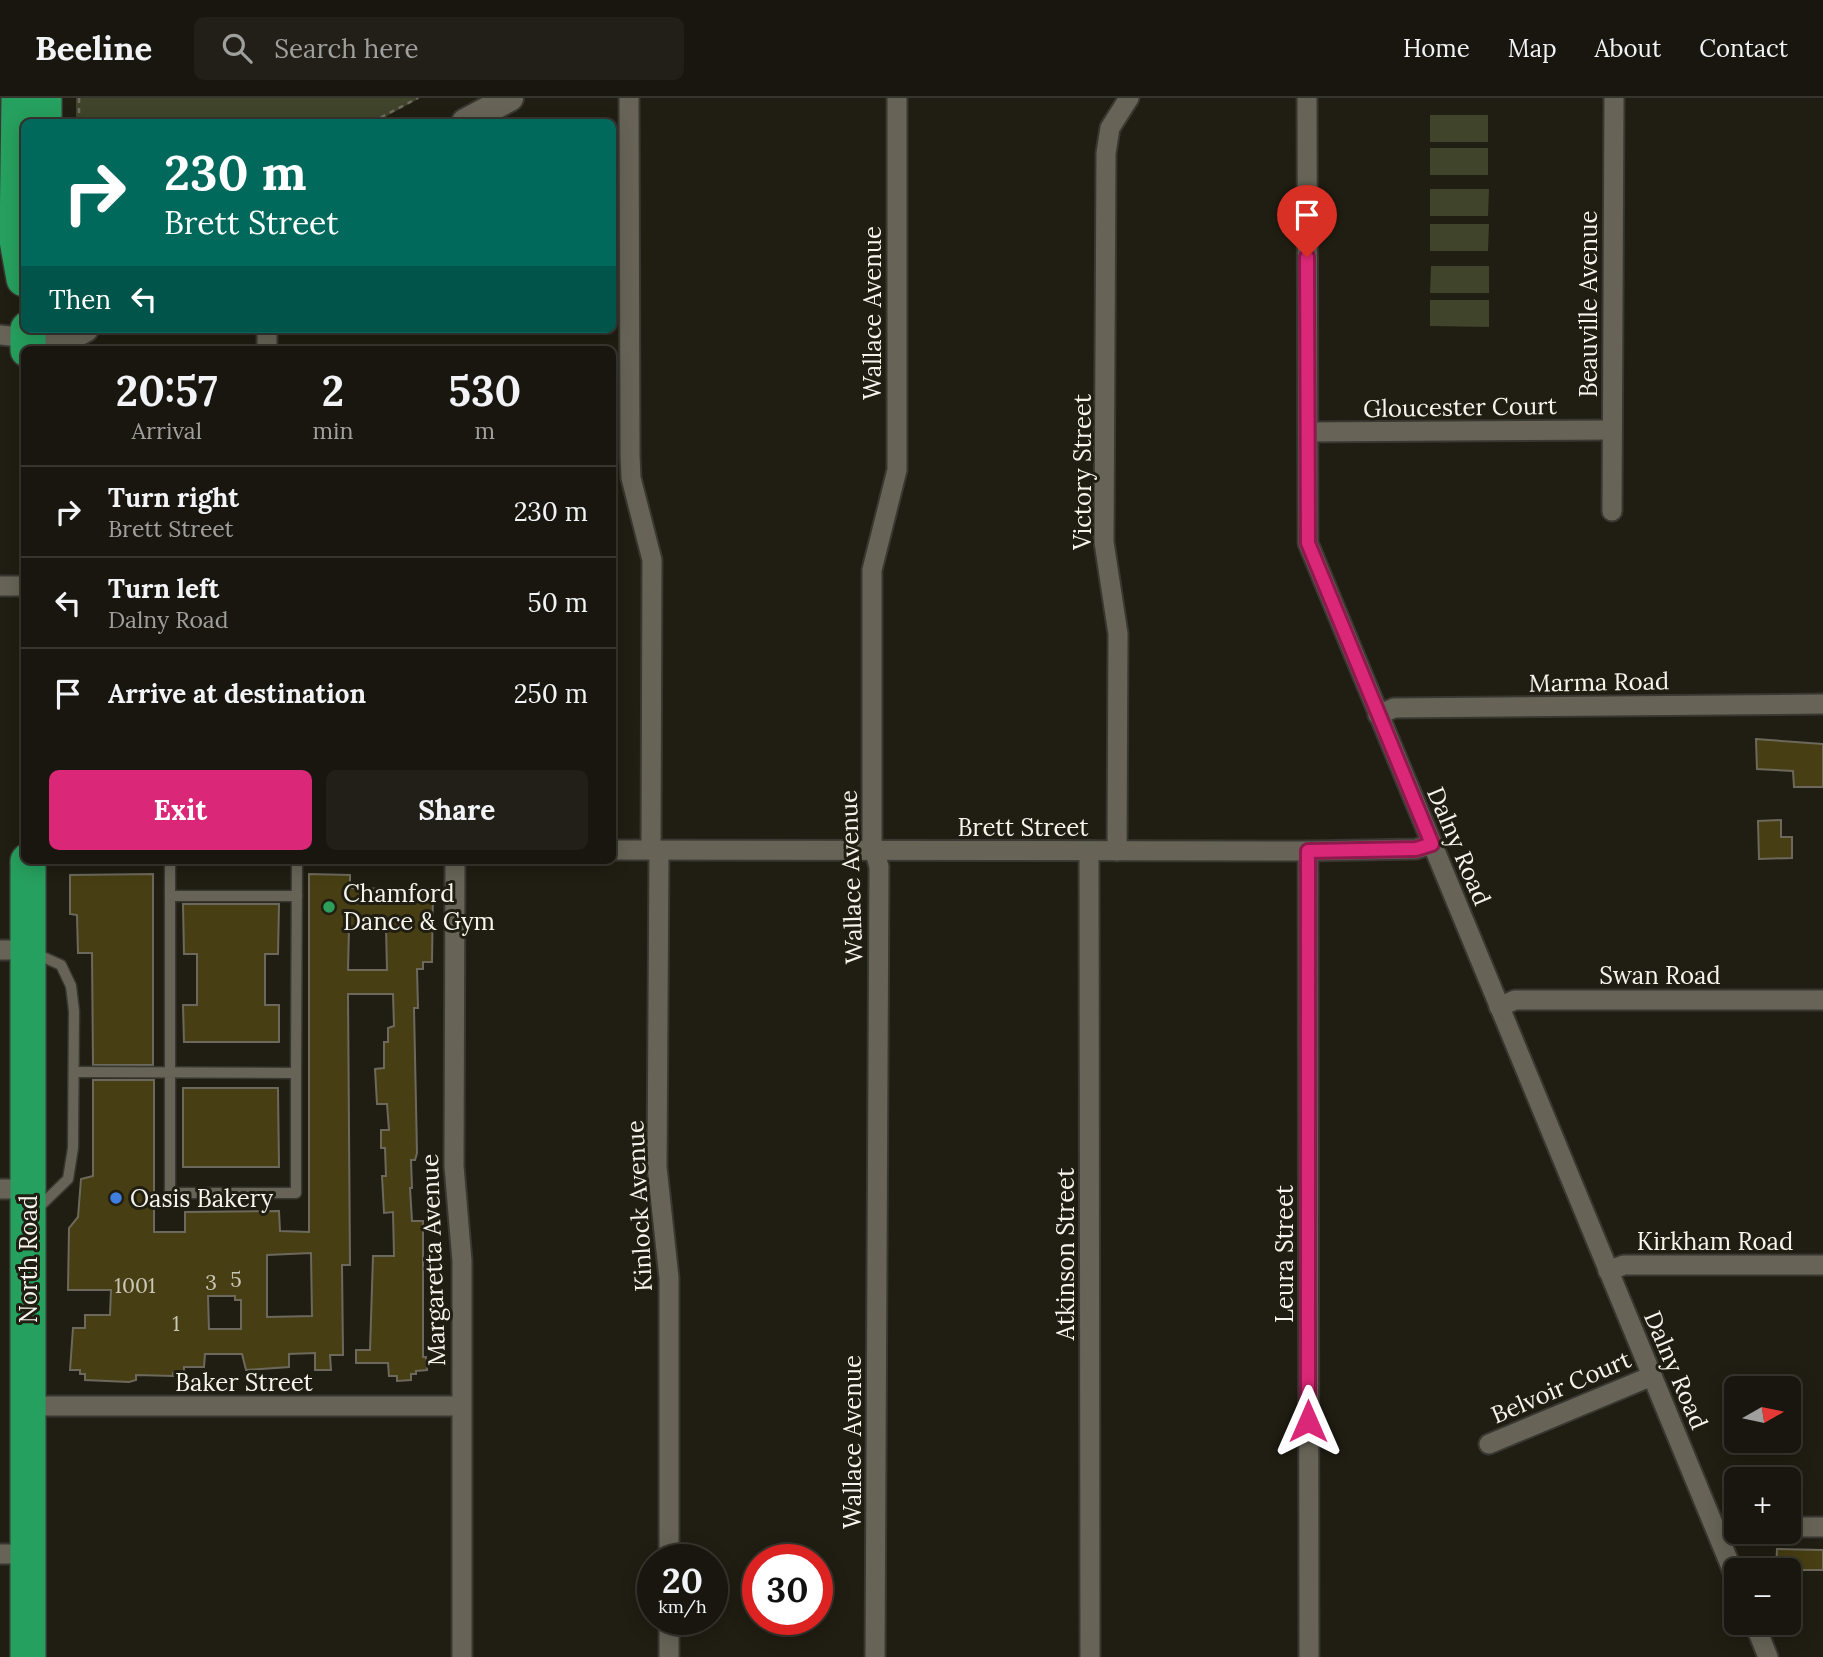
<!DOCTYPE html>
<html lang="en">
<head>
<meta charset="utf-8">
<style>
  body { margin:0; font-family:Lora,serif; background:#211f17; color:#f1f3f6; height:100vh; display:flex; flex-direction:column; font-size:26px; white-space:nowrap }
  * { box-sizing:border-box; margin:0 }
  p { font-size:23px; color:#9f9f9e }
  .icon { flex:none; width:38px; height:38px; fill:none; stroke:currentColor; stroke-width:2; stroke-linecap:round; stroke-linejoin:round }
  .map { position:relative; flex:1; overflow:hidden }
  .panel { position:absolute; left:21px; top:248px; width:595px; height:518px; display:flex; flex-direction:column; background:#18160e; border-radius:10px; box-shadow:0 4px 18px #0003,0 0 0 2px #36352e }
  .panel>* { flex:none }
  .top-card { position:absolute; left:21px; top:21px; width:595px; height:214px; border-radius:10px; box-shadow:0 4px 18px #0003,0 0 0 2px #36352e; background:#00695c; color:#fff; overflow:hidden }
  .needle { width:46px; rotate:81deg }
  .controls { position:absolute; left:1724px; top:1278px; display:grid; gap:14px }
  .controls a { display:grid; place-items:center; width:77px; height:77px; border-radius:10px; background:#18160e; box-shadow:0 4px 18px #0003,0 0 0 2px #36352e; font-size:35px }
  .speed { position:absolute; left:637px; top:1446px; display:flex; gap:14px; font-size:35px; font-weight:700; text-align:center }
  .speed>* { display:grid; place-content:center; width:91px; height:91px; border-radius:50%; background:#18160e; box-shadow:0 4px 18px #0003,0 0 0 2px #36352e; line-height:1 }
  .speed small { font-size:18px; font-weight:400 }
  .speed .limit { border:10px solid #d22; background:#fff; color:#111 }
  .pin { position:absolute; display:grid; place-items:center; width:60px; height:60px; color:#fff; margin:-72px -30px; border-radius:50% 50% 50% 0; rotate:-45deg; box-shadow:0 0 7px #0007 }
  .pin .icon { rotate:45deg }
  .me { position:absolute; width:77px; margin:-38px; rotate:0deg; stroke-linejoin:round; filter:drop-shadow(0 0 5px #0008) }
  .turn { display:flex; align-items:center; gap:24px; height:147px; padding:0 28px; font-size:32px }
  .turn .icon { width:91px; height:91px; stroke-width:2.5 }
  .turn b { display:block; font-size:49px; line-height:60px }
  .then { display:flex; align-items:center; height:66px; padding:0 28px; background:#0003; gap:14px; font-size:26px }
  .eta { display:flex; justify-content:space-evenly; align-items:center; height:119px; text-align:center }
  .eta b { font-size:42px; font-weight:700; line-height:49px }
  .action { display:flex; gap:14px; margin-top:auto; padding:14px 28px }
  .action a { flex:1; height:80px; border-radius:10px; background:#db2777; color:#fff; font-size:28px; font-weight:700; line-height:80px; text-align:center }
  .action a+a { background:#211f17; color:#f1f3f6 }
  ul { padding:0; list-style:none }
  li { display:flex; align-items:center; gap:21px; height:91px; padding:0 28px; border-top:2px solid #36352e }
  li div { flex:1 }
  li b { display:block; font-size:26px }
  li em { font-style:normal }
  header { display:flex; align-items:center; gap:42px; box-sizing:border-box; height:98px; padding:0 35px; background:#18160e; border-bottom:2px solid #36352e }
  header strong { font-size:33px }
  nav { display:flex; gap:38px; margin-inline-start:auto; font-size:24px }
  .search { width:490px; height:63px; background:#211f17; display:flex; align-items:center; gap:18px; box-sizing:border-box; padding:0 24px; border-radius:10px; color:#9f9f9e; font-size:26px }
  .map>svg:first-child { display:block }
  .green { fill:#40442b }
  .building { fill:#483e13; stroke:#6c695c; stroke-width:2; fill-rule:evenodd }
  .lines { fill:none; stroke-linecap:round; stroke-linejoin:round }
  .lane-casing { stroke:#393731; stroke-width:13 }
  .street-casing { stroke:#393731; stroke-width:23 }
  .secondary-casing { stroke:#393731; stroke-width:30 }
  .highway-casing { stroke:#393731; stroke-width:38 }
  .path { stroke:#6e6c62; stroke-width:2.5; stroke-dasharray:5 5; stroke-linecap:butt }
  .lane { stroke:#676457; stroke-width:10 }
  .street { stroke:#676457; stroke-width:19 }
  .secondary { stroke:#676457; stroke-width:26 }
  .highway { stroke:#26a05e; stroke-width:35 }
  .route-casing { stroke:#8e194d; stroke-width:18 }
  .route { stroke:#db2777; stroke-width:12 }
  .leisure-dot { fill:#2e9e5b; stroke:#201d12; stroke-width:2.5 }
  .shop-dot { fill:#3f7fe0; stroke:#201d12; stroke-width:2.5 }
  .labels { text-anchor:middle; dominant-baseline:central; stroke-width:6; stroke-linejoin:round; paint-order:stroke }
  .number-label { font-size:21px; fill:#cac7b6 }
  .street-label { font-size:24px; fill:#f6f5ed; stroke:#201d12 }
  .poi-label { font-size:24px; fill:#f6f5ed; stroke:#201d12; text-anchor:start }
</style>
</head>
<body>
<header>
<strong>Beeline</strong>
<div class="search"><svg class="icon" aria-label="search" viewBox="0 0 24 24"><circle cx="10" cy="10" r="6"/><path d="M15 15l6 6"/></svg>Search here</div>
<nav><a>Home</a><a>Map</a><a>About</a><a>Contact</a></nav>
</header>
<div class="map">
<svg width="1823" height="1559" viewBox="0 0 1823 1559">
  <rect width="100%" height="100%" fill="#201d12"/>
  <!-- green -->
  <g class="green">
    <polygon points="76,0 420,0 376,24 76,24"/>
    <rect x="1430" y="17" width="58" height="27"/>
    <rect x="1430" y="50" width="58" height="27"/>
    <polygon points="1430,91 1489,91 1488,118 1430,118"/>
    <polygon points="1430,126 1489,126 1488,153 1430,153"/>
    <polygon points="1431,168 1489,168 1489,195 1430,195"/>
    <polygon points="1430,202 1489,202 1489,229 1430,228"/>
  </g>
  <!-- building -->
  <g class="building">
    <polygon points="1756,641 1823,646 1823,689 1794,689 1793,673 1757,671"/>
    <polygon points="1781,722 1781,739 1792,739 1792,760 1759,761 1758,723"/>
    <polygon points="153,776 153,967 93,967 92,855 78,855 77,817 70,816 70,777"/>
    <path d="M309 776 350 777V790L433 792 432 864H423V871H417L418 910H414L417 1055 415 1062H411L412 1090H410L412 1123H423V1259H426L427 1272 416 1273V1276H411V1282L397 1283V1278H389L388 1265H356V1252H370L373 1158H394L393 1114 384 1115 382 1078H386L385 1050H381V1032H389L387 1006H377L375 971 384 970V944H388V930L394 928 393 896H348L350 1167H342L343 1257H330L331 1272H315V1255L289 1256V1269L246 1272 242 1256H205L204 1269H184V1274L173 1275V1278L136 1277V1282L129 1284 85 1282V1276H80V1272H70L73 1230H85V1217H110L111 1192H68L69 1130 78 1119 81 1081 93 1078V982H154V1134H185V1114L279 1113 280 1133 309 1134ZM386 829 387 872H348L349 830ZM311 1155 312 1218 267 1219V1157ZM208 1198H235V1202H241V1231H209Z"/>
    <polygon points="183,806 279,806 278,856 265,856 265,907 279,907 279,944 184,944 183,907 197,907 197,856 184,856"/>
    <polygon points="183,990 278,990 279,1069 183,1069"/>
    <polygon points="1777,1451 1823,1452 1823,1472 1776,1472"/>
  </g>
  <g class="lines">
    <defs>
      <g id="lane">
        <polyline points="170,798 297,798"/>
        <polyline points="34,855 61,867 71,888 74,913 73,1050 68,1081 37,1111"/>
        <polyline points="74,974 296,975 296,1095 170,1095 170,763"/>
        <polyline points="296,975 297,763"/>
      </g>
      <g id="street">
        <polyline points="629,0 630,358 631,380 652,462 651,752"/>
        <polyline points="1307,0 1308,445 1736,1481"/>
        <polyline points="0,237 28,240"/>
        <polyline points="267,252 267,231"/>
        <polyline points="1308,334 1612,332"/>
        <polyline points="1612,413 1614,0"/>
        <polyline points="0,488 24,488"/>
        <polyline points="1378,617 1394,610 1823,606"/>
        <polyline points="612,752 1308,753 1416,751 1432,746"/>
        <polyline points="659,752 657,1069 669,1180 669,1461"/>
        <polyline points="1089,753 1090,1559"/>
        <polyline points="1117,753 1118,536 1104,444 1106,55 1110,30 1129,0"/>
        <polyline points="1308,753 1309,1559"/>
        <polyline points="455,763 454,1068 462,1163 462,1559"/>
        <polyline points="0,852 28,852"/>
        <polyline points="1499,909 1515,902 1823,902"/>
        <polyline points="0,1091 28,1091"/>
        <polyline points="1608,1173 1624,1167 1823,1167"/>
        <polyline points="29,1308 460,1308"/>
        <polyline points="1489,1346 1652,1278"/>
        <polyline points="1788,1429 1823,1429"/>
        <polyline points="0,1456 28,1456"/>
        <polyline points="669,1521 669,1559"/>
        <polyline points="1754,1524 1768,1559"/>
        <polyline points="875,1559 879,769 872,743 872,472 897,372 897,0"/>
      </g>
      <g id="secondary">
        <polyline points="465,24 510,0"/>
        <path d="M28 240C49 256 64 242 85 231"/>
      </g>
      <g id="highway">
        <polyline points="19,0 17,142 24,181"/>
        <polyline points="44,24 44,0"/>
        <polyline points="28,252 28,231"/>
        <polyline points="28,763 28,1559"/>
      </g>
    </defs>
    <!-- lane casing -->
    <use href="#lane" class="lane-casing"/>
    <!-- street casing -->
    <use href="#street" class="street-casing"/>
    <!-- secondary casing -->
    <use href="#secondary" class="secondary-casing"/>
    <!-- highway casing -->
    <use href="#highway" class="highway-casing"/>
    <!-- path -->
    <g class="path">
      <polyline points="79,0 79,24"/>
      <polyline points="372,24 418,0"/>
    </g>
    <!-- lane -->
    <use href="#lane" class="lane"/>
    <!-- street -->
    <use href="#street" class="street"/>
    <!-- secondary -->
    <use href="#secondary" class="secondary"/>
    <!-- highway -->
    <use href="#highway" class="highway"/>
  </g>
  <g class="lines">
    <defs>
      <polyline id="route" points="1307,159 1308,445 1432,746 1416,751 1308,753 1308,1323"/>
    </defs>
    <!-- route casing -->
    <use href="#route" class="route-casing"/>
    <!-- route -->
    <use href="#route" class="route"/>
  </g>
  <!-- markers -->
  <circle class="leisure-dot" cx="329" cy="809" r="7"/>
  <circle class="shop-dot" cx="116" cy="1100" r="7"/>
  <g class="labels">
    <!-- number labels -->
    <g class="number-label">
      <text x="236" y="1181">5</text>
      <text x="211" y="1184">3</text>
      <text x="135" y="1187">1001</text>
      <text x="176" y="1225">1</text>
    </g>
    <!-- street labels -->
    <g class="street-label">
      <text transform="translate(1588 206) rotate(-90)">Beauville Avenue</text>
      <text transform="translate(872 215) rotate(-90)">Wallace Avenue</text>
      <text transform="translate(1460 309) rotate(-1)">Gloucester Court</text>
      <text transform="translate(1082 374) rotate(-90)">Victory Street</text>
      <text transform="translate(1599 584) rotate(-1)">Marma Road</text>
      <text x="1023" y="729">Brett Street</text>
      <text transform="translate(1459 748) rotate(67)">Dalny Road</text>
      <text transform="translate(851 779) rotate(-92)">Wallace Avenue</text>
      <text x="1660" y="877">Swan Road</text>
      <text transform="translate(639 1108) rotate(-93)">Kinlock Avenue</text>
      <text x="1715" y="1143">Kirkham Road</text>
      <text transform="translate(1065 1156) rotate(-90)">Atkinson Street</text>
      <text transform="translate(1284 1156) rotate(-90)">Leura Street</text>
      <text transform="translate(28 1161) rotate(-90)">North Road</text>
      <text transform="translate(433 1162) rotate(-92)">Margaretta Avenue</text>
      <text transform="translate(1676 1272) rotate(67)">Dalny Road</text>
      <text x="244" y="1284">Baker Street</text>
      <text transform="translate(1561 1289) rotate(-23)">Belvoir Court</text>
      <text transform="translate(852 1344) rotate(-90)">Wallace Avenue</text>
    </g>
    <!-- poi labels -->
    <g class="poi-label">
      <text x="343" y="795">Chamford<tspan x="343" dy="28">Dance &amp; Gym</tspan></text>
      <text x="130" y="1100">Oasis Bakery</text>
    </g>
  </g>
</svg>
<div class="controls">
<a><svg class="needle" viewBox="-14 -14 28 28"><path d="M0-13l5 13h-10z" fill="#e53935"/><path d="M0 13l5-13h-10z" fill="#9f9f9e"/></svg></a>
<a>+</a>
<a>−</a>
</div>
<div class="speed"><div>20<small>km/h</small></div><div class="limit">30</div></div>
<div class="pin" style="left:1307px;top:159px;background:#d93025"><svg class="icon" aria-label="arrive" viewBox="0 0 24 24"><path d="M6 21V4h12l-3 4 3 4H6"/></svg></div>
<svg class="me" style="left:1308px;top:1323px" viewBox="-20 -20 40 40"><path d="M0-17L14 15 0 8-14 15z" fill="#db2777" stroke="#fff" stroke-width="4"/></svg>
<div class="top-card">
<div class="turn"><svg class="icon" aria-label="right" viewBox="0 0 24 24"><path d="M7 20v-9h11M14 6l5 5-5 5"/></svg><div><b>230 m</b>Brett Street</div></div>
<div class="then">Then<svg class="icon" aria-label="left" viewBox="0 0 24 24"><path d="M17 20v-9H6M10 6l-5 5 5 5"/></svg></div>
</div>
<section class="panel">
<div class="eta">
<div><b>20:57</b><p>Arrival</p></div>
<div><b>2</b><p>min</p></div>
<div><b>530</b><p>m</p></div>
</div>
<ul>
<li><svg class="icon" aria-label="right" viewBox="0 0 24 24"><path d="M7 20v-9h11M14 6l5 5-5 5"/></svg><div><b>Turn right</b><p>Brett Street</p></div><em>230 m</em></li>
<li><svg class="icon" aria-label="left" viewBox="0 0 24 24"><path d="M17 20v-9H6M10 6l-5 5 5 5"/></svg><div><b>Turn left</b><p>Dalny Road</p></div><em>50 m</em></li>
<li><svg class="icon" aria-label="arrive" viewBox="0 0 24 24"><path d="M6 21V4h12l-3 4 3 4H6"/></svg><div><b>Arrive at destination</b></div><em>250 m</em></li>
</ul>
<div class="action"><a>Exit</a><a>Share</a></div>
</section>
</div>
</body>
</html>
